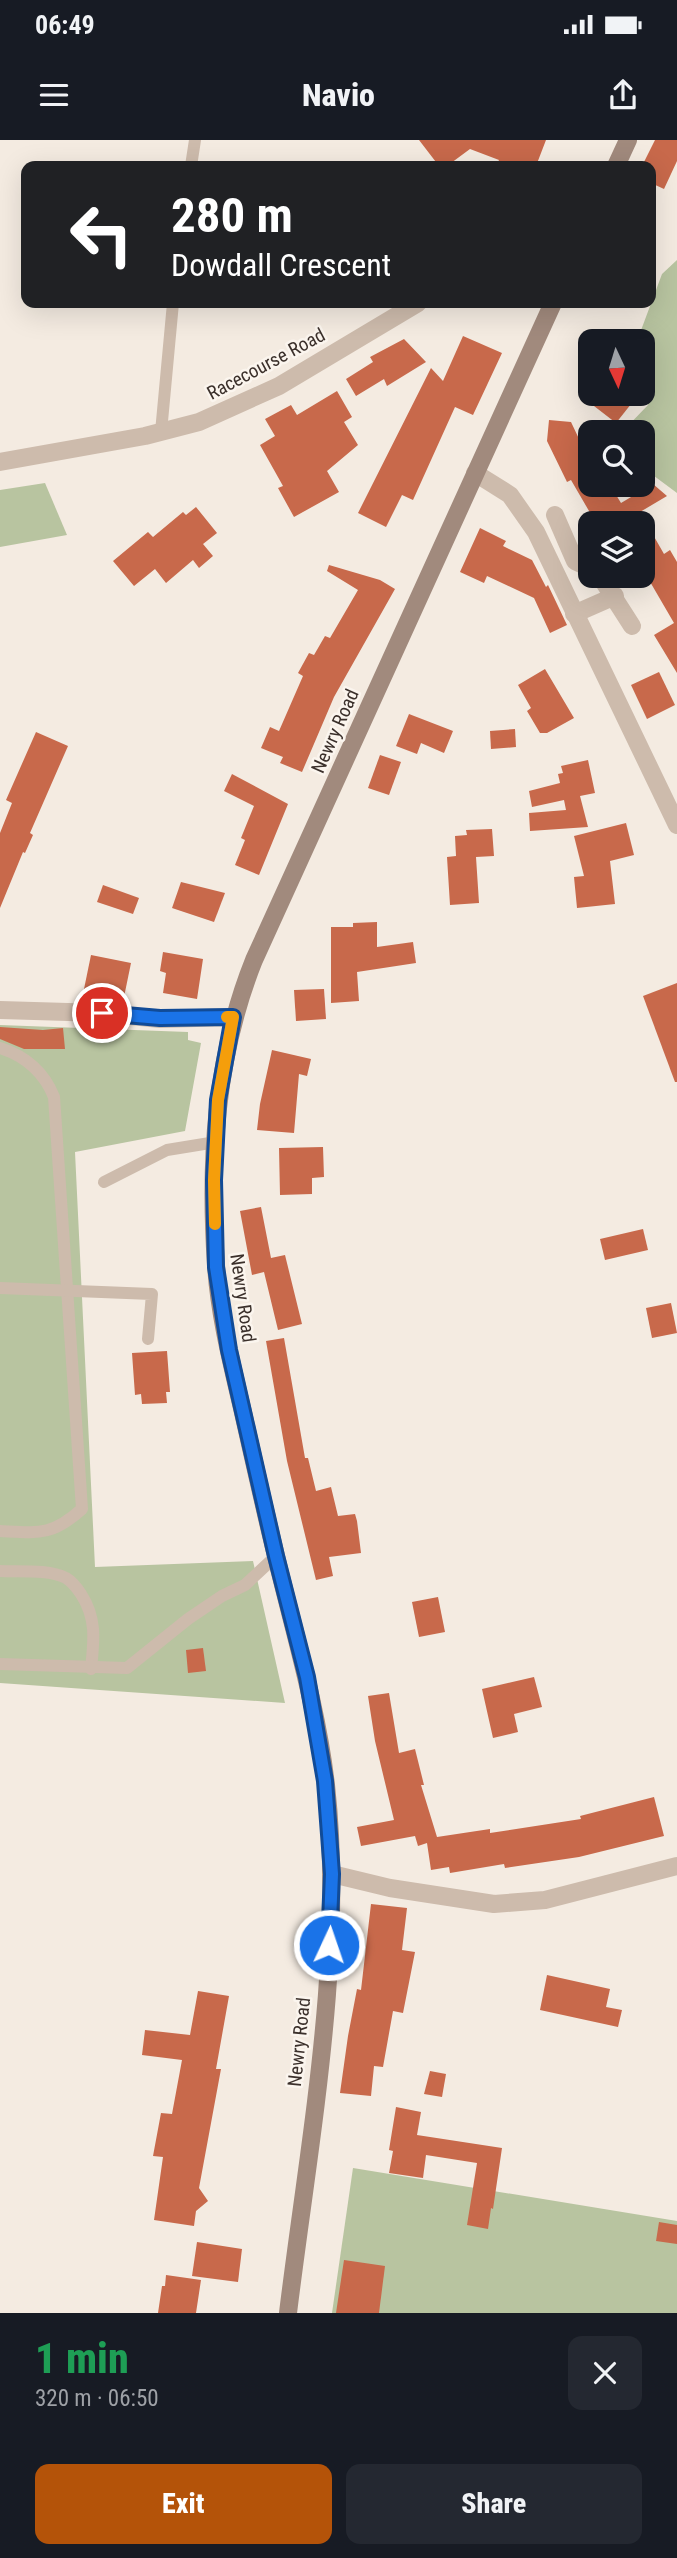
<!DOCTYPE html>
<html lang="en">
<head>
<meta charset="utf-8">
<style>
  body { margin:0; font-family:"Roboto Condensed",sans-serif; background:#242831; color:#f1f3f6; height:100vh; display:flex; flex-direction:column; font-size:26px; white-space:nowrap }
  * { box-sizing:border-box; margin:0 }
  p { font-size:23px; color:#9ea1a6 }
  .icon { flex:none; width:38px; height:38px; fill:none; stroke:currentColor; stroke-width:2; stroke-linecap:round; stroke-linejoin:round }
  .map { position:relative; height:2173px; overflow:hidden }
  .drawer { display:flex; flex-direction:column; background:#171b24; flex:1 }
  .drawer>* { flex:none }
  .guide { position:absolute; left:21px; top:21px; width:635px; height:147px; border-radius:14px; box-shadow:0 7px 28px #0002; background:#202124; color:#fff; overflow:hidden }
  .needle { width:46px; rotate:176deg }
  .controls { position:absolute; left:578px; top:189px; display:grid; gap:14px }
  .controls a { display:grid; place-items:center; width:77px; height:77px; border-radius:14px; background:#171b24; box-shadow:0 7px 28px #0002; font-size:35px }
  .pin { position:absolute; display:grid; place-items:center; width:60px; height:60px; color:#fff; margin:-30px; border:4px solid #fff; border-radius:50%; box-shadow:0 2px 7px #0007 }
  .me { position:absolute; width:77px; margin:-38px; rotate:3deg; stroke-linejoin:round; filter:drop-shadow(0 0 5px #0008) }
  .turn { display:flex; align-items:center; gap:24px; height:147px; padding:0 35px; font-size:32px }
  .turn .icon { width:91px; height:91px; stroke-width:2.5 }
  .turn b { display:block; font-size:49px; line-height:60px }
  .round { display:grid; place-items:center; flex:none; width:74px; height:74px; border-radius:14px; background:#242831 }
  .summary { display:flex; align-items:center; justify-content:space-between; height:119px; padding:0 35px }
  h1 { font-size:42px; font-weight:800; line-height:52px; color:#1e9e55 }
  .button { display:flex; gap:14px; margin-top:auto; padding:14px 35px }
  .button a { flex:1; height:80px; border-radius:14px; background:#b45309; color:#fff; font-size:28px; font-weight:800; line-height:80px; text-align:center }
  .button a+a { background:#242831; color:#f1f3f6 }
  .status { display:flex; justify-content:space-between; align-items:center; height:49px; padding:0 35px; background:#171b24; direction:ltr }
  .status svg { height:19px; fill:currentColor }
  header { display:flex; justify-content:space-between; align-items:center; height:91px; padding:0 35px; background:#171b24; font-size:32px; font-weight:800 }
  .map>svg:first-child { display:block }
  .green { fill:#b8c4a0 }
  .building { fill:#c8694b }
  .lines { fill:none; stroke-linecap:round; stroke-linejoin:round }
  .service { stroke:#cdbbac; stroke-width:12 }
  .minor { stroke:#cdbbac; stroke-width:18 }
  .tertiary { stroke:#cdbbac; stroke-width:18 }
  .secondary { stroke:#a18a7d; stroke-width:18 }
  .route-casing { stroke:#114b97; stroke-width:18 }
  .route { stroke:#1a73e8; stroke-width:12 }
  .slow { stroke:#f59e0b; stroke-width:12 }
  .labels { text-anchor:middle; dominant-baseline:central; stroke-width:5; stroke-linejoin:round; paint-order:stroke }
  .street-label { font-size:19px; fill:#3b302b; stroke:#fbf5ee }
</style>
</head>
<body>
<div class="status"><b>06:49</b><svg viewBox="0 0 49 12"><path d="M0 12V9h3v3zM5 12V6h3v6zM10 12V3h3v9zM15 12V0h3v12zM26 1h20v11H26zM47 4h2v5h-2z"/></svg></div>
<header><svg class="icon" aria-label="menu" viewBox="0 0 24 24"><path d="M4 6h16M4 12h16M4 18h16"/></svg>Navio<svg class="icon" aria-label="share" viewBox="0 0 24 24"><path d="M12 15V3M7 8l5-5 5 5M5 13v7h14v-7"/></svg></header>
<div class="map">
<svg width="677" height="2173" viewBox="0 0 677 2173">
  <rect width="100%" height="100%" fill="#f4ebe1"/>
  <!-- green -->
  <g class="green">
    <polygon points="677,120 677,353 642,327 642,292 622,292 648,265 651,244 642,233 642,201 637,201 662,134"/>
    <polygon points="45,343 67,395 0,407 0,350"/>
    <polygon points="0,885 188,892 188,900 201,903 185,991 75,1012 95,1427 253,1421 285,1563 0,1543"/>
    <polygon points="353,2028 677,2081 677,2173 332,2173"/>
  </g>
  <!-- building -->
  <g class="building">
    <polygon points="419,0 546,0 536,26 496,26 499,20 470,9 447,26 439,26"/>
    <polygon points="655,0 677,0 677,21 664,49 651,43 651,26 642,26"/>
    <polygon points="463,196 502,213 473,275 455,267 413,360 402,355 386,387 358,373 431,228 443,241"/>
    <polygon points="404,199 426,222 387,246 384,239 356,256 346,239 373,222 370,217"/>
    <polygon points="337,251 352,277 344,282 358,305 327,331 339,352 294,377 278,348 283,346 260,305 275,296 265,279 291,265 297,275"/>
    <polygon points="603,254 639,254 616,283 594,266"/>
    <polygon points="549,280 571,282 590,322 590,345 610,345 621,363 653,344 667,356 640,372 664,414 670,410 677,422 677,533 654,495 674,483 642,428 642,383 596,383 571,340 567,342 547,301"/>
    <polygon points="196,367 217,393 203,404 213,416 199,428 193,420 166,443 155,429 134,446 113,421 148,392 153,397 183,372 186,375"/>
    <polygon points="480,388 506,401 503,406 532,420 546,447 548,445 567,485 550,493 534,458 487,436 484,443 460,432"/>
    <polygon points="329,425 380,440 395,449 334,557 302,632 280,623 283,617 261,608 270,587 279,591 303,536 298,533 309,513 314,515 325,496 330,498 358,450 327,431"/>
    <polygon points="545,529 574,578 547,593 540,593 527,571 531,568 518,545"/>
    <polygon points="659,532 675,565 647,579 631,545"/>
    <polygon points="409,574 453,591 444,613 421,603 417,614 396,606"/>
    <polygon points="515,589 516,607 491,609 490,591"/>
    <polygon points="36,592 68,606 30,693 33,695 25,713 23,712 0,768 0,693 12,663 6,660"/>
    <polygon points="380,615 401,622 389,655 368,648"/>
    <polygon points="588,620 595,653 580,656 588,687 530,691 529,673 566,670 564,660 532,667 529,651 560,643 558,634 563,633 561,626"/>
    <polygon points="232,634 288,664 259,735 235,725 245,700 241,698 254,666 224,651"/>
    <polygon points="626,683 634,715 610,721 615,764 577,768 574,737 584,736 574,696"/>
    <polygon points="492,689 494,716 476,717 479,763 450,765 447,717 456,716 455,696 467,695 466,690"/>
    <polygon points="181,742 225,753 214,782 172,768"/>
    <polygon points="103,745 139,758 133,774 97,762"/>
    <polygon points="377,782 377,807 413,802 416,823 357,832 359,861 331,863 331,787 353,787 353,783"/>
    <polygon points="163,812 203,819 197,859 163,853 166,833 160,831"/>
    <polygon points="91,815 131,823 124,857 84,849"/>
    <polygon points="677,843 677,942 675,942 643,856"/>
    <polygon points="324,849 326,879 296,881 294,850"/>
    <polygon points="0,887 43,890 63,888 65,909 24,909 0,899"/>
    <polygon points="272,910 311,919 307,936 299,934 294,993 257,990 260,964"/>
    <polygon points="323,1007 324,1037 312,1038 312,1054 280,1055 279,1008"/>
    <polygon points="261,1067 271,1118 285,1115 302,1184 278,1190 264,1132 252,1135 240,1071"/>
    <polygon points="643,1089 648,1110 605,1120 600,1099"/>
    <polygon points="671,1163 677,1193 652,1198 646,1168"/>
    <polygon points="284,1198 305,1318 308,1318 316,1351 331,1347 338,1376 355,1374 357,1381 361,1413 329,1417 333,1436 316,1440 287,1321 266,1201"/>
    <polygon points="167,1211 170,1252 166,1252 167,1263 142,1264 141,1254 135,1255 132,1213"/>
    <polygon points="438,1457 445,1492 419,1497 412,1462"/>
    <polygon points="203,1508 206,1531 188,1533 186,1510"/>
    <polygon points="534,1537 542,1567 514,1574 518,1592 493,1598 482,1549"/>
    <polygon points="389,1553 399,1613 415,1609 424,1645 421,1645 437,1697 490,1689 490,1693 581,1679 580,1676 654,1657 664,1696 579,1717 505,1728 504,1724 450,1733 449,1727 431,1730 427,1703 418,1706 415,1696 361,1706 357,1687 394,1680 375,1601 368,1556"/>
    <polygon points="371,1764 407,1768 402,1810 415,1812 403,1873 393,1871 383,1927 374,1926 371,1956 340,1953 348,1896 357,1849 361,1850"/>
    <polygon points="547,1835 610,1849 606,1867 622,1870 618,1887 540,1870"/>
    <polygon points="198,1851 229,1856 216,1929 221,1929 199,2048 208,2061 196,2071 194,2086 154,2080 163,2017 153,2016 161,1973 172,1974 182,1920 142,1915 145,1890 190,1895"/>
    <polygon points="430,1931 446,1934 442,1957 424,1954"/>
    <polygon points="396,1967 421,1972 417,1995 502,2008 493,2069 491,2068 488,2089 467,2085 477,2023 426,2015 423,2038 389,2033 393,2011 389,2010"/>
    <polygon points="659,2082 677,2085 677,2104 656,2101"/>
    <polygon points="197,2102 242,2109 238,2142 192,2136"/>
    <polygon points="344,2120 385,2126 379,2173 336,2173"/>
    <polygon points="166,2135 201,2140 196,2173 158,2173 162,2146 165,2146"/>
  </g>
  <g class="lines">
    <!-- service -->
    <g class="service">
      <polyline points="191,26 195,0"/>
      <polyline points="161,292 173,163"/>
      <path d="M0 908C25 916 44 932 54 957L82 1369C52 1396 39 1393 0 1391"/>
      <polyline points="104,1042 167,1010 216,1002"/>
      <polyline points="0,1148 152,1154 148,1199"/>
      <path d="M0 1431C20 1432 48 1429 66 1438 73 1442 77 1448 81 1454 97 1479 94 1500 91 1529"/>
      <polyline points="0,1524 127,1528 188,1479 222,1456 245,1445 276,1416"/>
    </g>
    <!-- minor -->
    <g class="minor">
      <polyline points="475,333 510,355 536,392 677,685"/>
      <polyline points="555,375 575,421 590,428"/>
      <polyline points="600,436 632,486"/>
      <polyline points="574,474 615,456"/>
      <polyline points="0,870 102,873 160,879 233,877"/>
      <polyline points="332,1734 390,1748 494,1764 545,1760 677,1726"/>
    </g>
    <!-- tertiary -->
    <polyline class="tertiary" points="0,322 145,296 199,282 279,246 418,163"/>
    <!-- secondary -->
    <g class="secondary">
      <polyline points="616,26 628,0"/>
      <path d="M288 2173C309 2001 345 1817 326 1645 317 1567 294 1492 276 1416 264 1367 253 1317 242 1268 231 1221 219 1173 216 1125 209 1022 215 917 254 820L553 163"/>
    </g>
  </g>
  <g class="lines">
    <defs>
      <polyline id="route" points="102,873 160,878 233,877 218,960 214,1040 216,1127 229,1210 276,1416 307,1537 325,1641 332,1734 329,1805"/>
    </defs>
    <!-- route casing -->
    <use href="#route" class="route-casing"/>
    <!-- route -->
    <use href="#route" class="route"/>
    <!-- slow -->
    <polyline class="slow" points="215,1084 214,1040 218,960 233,877 227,877"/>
  </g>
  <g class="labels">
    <!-- street labels -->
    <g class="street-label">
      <text transform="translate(266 224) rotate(-28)">Racecourse Road</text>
      <text transform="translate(335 591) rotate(-66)">Newry Road</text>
      <text transform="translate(243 1158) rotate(82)">Newry Road</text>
      <text transform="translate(299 1902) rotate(-84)">Newry Road</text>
    </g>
  </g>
</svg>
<div class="controls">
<a><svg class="needle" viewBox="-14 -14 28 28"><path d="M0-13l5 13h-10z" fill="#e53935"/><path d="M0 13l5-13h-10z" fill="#9ea1a6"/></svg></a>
<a><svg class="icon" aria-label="search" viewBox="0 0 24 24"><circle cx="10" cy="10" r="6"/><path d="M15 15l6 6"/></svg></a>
<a><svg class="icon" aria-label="layers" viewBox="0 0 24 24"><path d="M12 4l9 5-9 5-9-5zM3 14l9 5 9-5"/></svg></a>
</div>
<div class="pin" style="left:102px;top:873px;background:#d93025"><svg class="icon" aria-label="arrive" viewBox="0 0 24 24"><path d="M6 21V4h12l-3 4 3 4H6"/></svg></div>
<svg class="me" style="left:329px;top:1805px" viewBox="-20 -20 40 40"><circle r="17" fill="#1a73e8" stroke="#fff" stroke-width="3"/><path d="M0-11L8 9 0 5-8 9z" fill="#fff"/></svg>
<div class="guide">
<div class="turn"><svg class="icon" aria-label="left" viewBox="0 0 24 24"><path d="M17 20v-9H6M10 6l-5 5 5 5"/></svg><div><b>280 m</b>Dowdall Crescent</div></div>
</div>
</div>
<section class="drawer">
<div class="summary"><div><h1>1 min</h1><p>320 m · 06:50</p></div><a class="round"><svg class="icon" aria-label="close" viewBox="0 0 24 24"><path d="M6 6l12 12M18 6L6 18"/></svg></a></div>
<div class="button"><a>Exit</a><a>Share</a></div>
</section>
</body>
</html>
